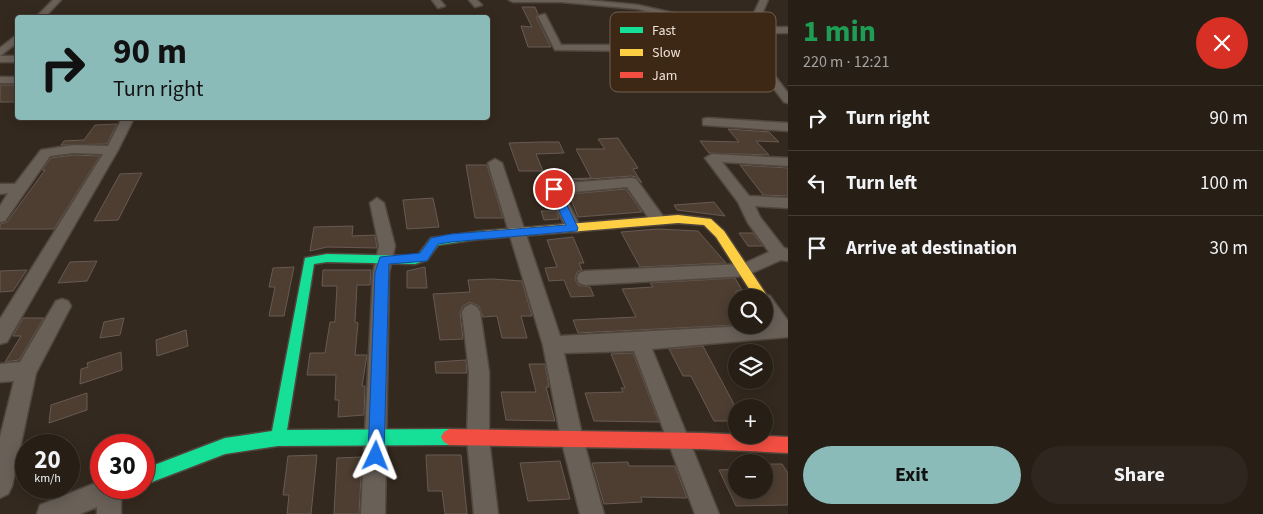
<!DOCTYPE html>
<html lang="en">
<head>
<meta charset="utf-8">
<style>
  body { margin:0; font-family:"Source Sans 3",sans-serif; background:#2f271f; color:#f1f3f6; height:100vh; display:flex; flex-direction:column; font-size:19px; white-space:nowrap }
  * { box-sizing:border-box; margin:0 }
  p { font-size:16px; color:#a4a2a1 }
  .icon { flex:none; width:28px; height:28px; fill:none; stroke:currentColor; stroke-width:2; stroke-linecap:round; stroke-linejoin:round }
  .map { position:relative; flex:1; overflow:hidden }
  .drawer { display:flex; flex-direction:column; background:#271f16; width:475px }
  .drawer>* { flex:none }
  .guide { position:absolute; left:15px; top:15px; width:475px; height:105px; border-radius:5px; box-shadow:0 2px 12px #0003,0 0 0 1px #433d35; background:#8bbbb9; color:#111; overflow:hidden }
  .fabs { position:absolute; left:728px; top:289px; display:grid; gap:10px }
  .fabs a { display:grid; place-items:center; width:45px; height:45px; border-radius:50%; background:#271f16; box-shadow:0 2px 12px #0003,0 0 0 1px #433d35; font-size:25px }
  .speed { position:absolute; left:15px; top:434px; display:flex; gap:10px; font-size:25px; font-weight:700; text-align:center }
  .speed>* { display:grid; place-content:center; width:65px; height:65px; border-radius:50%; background:#271f16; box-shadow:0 2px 12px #0003,0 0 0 1px #433d35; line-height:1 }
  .speed small { font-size:12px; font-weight:400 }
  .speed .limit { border:8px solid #d22; background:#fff; color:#111 }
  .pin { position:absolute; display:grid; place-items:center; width:42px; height:42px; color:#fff; margin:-21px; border:2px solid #fff; border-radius:50%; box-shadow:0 1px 5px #0007 }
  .me { position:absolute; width:55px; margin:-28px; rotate:2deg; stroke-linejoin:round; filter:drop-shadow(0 0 4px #0008) }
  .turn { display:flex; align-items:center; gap:18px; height:105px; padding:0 15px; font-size:22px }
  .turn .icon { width:65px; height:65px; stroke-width:2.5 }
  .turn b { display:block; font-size:35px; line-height:42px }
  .round { display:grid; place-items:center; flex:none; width:52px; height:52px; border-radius:26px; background:#2f271f }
  .head { display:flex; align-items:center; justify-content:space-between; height:85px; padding:0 15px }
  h1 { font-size:30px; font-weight:700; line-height:38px; color:#1e9e55 }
  .primary-button { display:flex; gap:10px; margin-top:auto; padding:10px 15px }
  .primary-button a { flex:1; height:58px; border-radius:30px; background:#8bbbb9; color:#111; font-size:20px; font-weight:700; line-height:58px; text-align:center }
  .primary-button a+a { background:#2f271f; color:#f1f3f6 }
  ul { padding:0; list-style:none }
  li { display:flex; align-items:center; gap:15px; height:65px; padding:0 15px; border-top:1px solid #433d35 }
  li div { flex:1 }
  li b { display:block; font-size:19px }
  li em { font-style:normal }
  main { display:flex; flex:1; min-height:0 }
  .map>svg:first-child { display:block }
  .building { fill:#4e3e32; stroke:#665a53 }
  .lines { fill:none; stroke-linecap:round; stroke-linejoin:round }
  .street-casing { stroke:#51473e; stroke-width:3 }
  .fast-casing { stroke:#51473e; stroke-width:3 }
  .slow-casing { stroke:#51473e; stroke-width:3 }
  .jam-casing { stroke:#51473e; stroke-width:3 }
  .street { fill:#696058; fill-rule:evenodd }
  .fast { fill:#16e098; fill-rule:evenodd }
  .slow { fill:#ffcf43; fill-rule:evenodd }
  .jam { fill:#f24e42; fill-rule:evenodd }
  .route { fill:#1a73e8; stroke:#114b97 }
  .key { fill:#3d2815; stroke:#725f4e; stroke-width:1 }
  .key-label { font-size:14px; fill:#ede0d4 }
</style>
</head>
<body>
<main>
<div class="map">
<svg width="788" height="514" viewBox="0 0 788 514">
  <rect width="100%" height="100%" fill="#34291e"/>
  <!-- building -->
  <g class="building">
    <polygon points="522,7 535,7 538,14 536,17 551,47 528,47 521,26 532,27"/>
    <rect x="0" y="85" width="18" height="17"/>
    <polygon points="117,124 107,144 61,145 64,141 84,140 95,125"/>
    <polygon points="728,129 769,132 779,142 756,141 769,155 709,153 700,141 739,142"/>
    <polygon points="618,138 638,168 633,169 642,183 636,177 631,176 562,181 561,179 591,178 576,149 605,149 598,139"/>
    <polygon points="541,142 559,142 564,153 536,154 543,171 519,171 509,143"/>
    <polygon points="73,155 100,156 54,229 0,229 0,224 7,222 45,170 42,170 51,158"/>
    <polygon points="466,165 487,165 503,218 475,218"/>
    <polygon points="740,165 788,168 788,196 763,195"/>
    <polygon points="142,173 118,220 94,221 120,174"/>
    <polygon points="626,189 642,212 578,217 569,194"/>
    <polygon points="433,198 439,227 407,229 403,200"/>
    <polygon points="714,202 725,216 677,210 674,205"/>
    <polygon points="541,211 556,211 559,219 544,220"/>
    <polygon points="353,226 352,236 375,235 377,248 327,247 310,251 314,227"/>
    <polygon points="658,229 698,231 726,263 640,267 621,232"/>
    <polygon points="739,233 753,233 763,246 748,246"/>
    <polygon points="573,237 584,263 579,263 582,270 577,272 575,279 578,285 590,287 594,296 571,297 564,280 549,281 545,268 557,267 547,240"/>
    <polygon points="97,261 87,281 58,283 70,262"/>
    <polygon points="294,267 284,316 269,316 275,287 269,287 273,268"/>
    <polygon points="425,267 427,288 407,288 407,271"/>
    <polygon points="27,270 13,291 0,292 0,271"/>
    <polygon points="323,270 371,270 370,285 357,285 355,322 358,323 355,355 367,355 362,386 365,386 364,415 338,417 339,400 335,400 336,375 307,375 310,353 325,353 330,322 335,322 337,286 322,286"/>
    <polygon points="735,278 742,290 736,291 736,325 578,333 573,320 636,317 622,289 653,287 650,283"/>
    <polygon points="492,279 522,281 532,316 521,316 527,338 502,338 497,316 483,317 479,306 470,302 463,306 460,312 463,339 440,340 433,294 470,292 468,280"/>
    <polygon points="23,318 44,318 19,360 5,362 21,336 13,336"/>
    <polygon points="124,318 120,335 100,338 104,322"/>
    <polygon points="186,330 188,346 157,356 156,340"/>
    <polygon points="703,346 736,408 736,421 714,421 691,376 683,376 669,349"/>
    <polygon points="121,352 122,370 80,384 81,369 88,367 87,363"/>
    <polygon points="633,353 659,422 594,421 585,393 623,392 621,388 625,388 611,354"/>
    <polygon points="466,360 467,373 436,373 435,362"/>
    <polygon points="529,364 545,364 549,387 546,387 555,421 506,420 501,392 536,392"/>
    <polygon points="87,393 87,410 49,423 51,405"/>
    <polygon points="317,455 311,514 287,514 289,495 283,495 288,456"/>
    <polygon points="426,455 461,455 467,514 445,514 442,491 428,491"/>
    <polygon points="362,457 359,514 334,514 337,458"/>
    <polygon points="560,461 570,499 528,501 520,463"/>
    <polygon points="628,462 629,466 675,466 687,498 641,497 642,502 604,504 592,463"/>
    <polygon points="764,464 782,464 788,473 788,505 736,506 719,470 736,469 736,490 764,490"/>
  </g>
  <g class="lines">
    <defs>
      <g id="street">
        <polygon points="53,0 61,0 44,18 35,18"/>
        <polygon points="432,0 440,0 445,6 438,8"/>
        <polygon points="469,0 477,0 482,5 475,7"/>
        <polygon points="509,0 587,0 638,5 740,28 747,28 760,0 768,0 756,28 788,27 788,33 749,33 762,43 764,62 788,93 788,103 784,102 756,65 635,51 555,50 538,16 545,14 561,45 635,45 754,58 752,44 737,33 638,9 561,2 513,2"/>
        <polygon points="18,34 18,42 0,56 0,48"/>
        <rect x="0" y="56" width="18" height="6"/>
        <rect x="0" y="77" width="18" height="6"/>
        <polygon points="122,118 134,118 118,150 7,342 0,344 0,319 103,154 73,153 50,156 5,221 0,222 0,206 8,193 0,194 0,184 15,184 41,150 73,145 108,146"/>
        <polygon points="707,118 788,123 788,131 703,125 703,119"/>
        <polygon points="712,154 788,158 788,166 722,162 749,196 788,198 788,208 755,206 760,217 784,248 788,249 788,261 781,260 745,276 585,285 579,283 577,278 579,273 585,271 743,264 769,252 748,223 738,202 705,158"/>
        <polygon points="495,159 502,163 560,336 764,325 767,323 764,316 764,298 757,298 764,294 770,296 788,321 788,337 652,349 719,514 695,514 634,351 564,353 583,439 604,514 580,514 561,439 543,345 488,163"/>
        <polygon points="631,178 636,179 662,215 665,219 662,223 652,223 627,187 563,193 581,228 578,232 568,232 547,189 554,184"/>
        <polygon points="377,198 384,203 395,246 389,273 385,514 361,514 373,273 379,246 370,203"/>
        <polygon points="62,299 68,301 71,306 36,373 12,486 8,494 0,498 0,437 14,381 0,382 0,364 20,362 56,301"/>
        <polygon points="471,304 477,307 480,312 489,372 489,439 498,514 474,514 467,439 469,372 462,312 465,307"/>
        <polygon points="101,481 101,488 127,488 121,497 121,514 97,514 97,507 80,514 37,514 40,505"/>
      </g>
      <polygon id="fast" points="483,231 488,235 487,238 438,245 427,260 415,264 327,262 314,264 287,430 449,429 454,432 457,437 454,442 449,445 278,446 225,454 144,485 144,469 225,438 272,431 305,258 327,254 414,256 419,254 431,238"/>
      <polygon id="slow" points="678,215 711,219 724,231 766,294 768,298 766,302 764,302 764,298 755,298 716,237 704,225 678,223 483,239 478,235 483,231"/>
      <polygon id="jam" points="449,429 703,433 788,437 788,453 703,449 449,445 444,442 441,437 444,432"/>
    </defs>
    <!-- street casing -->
    <use href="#street" class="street-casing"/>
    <!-- fast casing -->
    <use href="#fast" class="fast-casing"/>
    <!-- slow casing -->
    <use href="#slow" class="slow-casing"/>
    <!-- jam casing -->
    <use href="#jam" class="jam-casing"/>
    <!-- street -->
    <use href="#street" class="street"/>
    <!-- fast -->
    <use href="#fast" class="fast"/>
    <!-- slow -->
    <use href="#slow" class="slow"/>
    <!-- jam -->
    <use href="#jam" class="jam"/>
  </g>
  <!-- route -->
  <polygon class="route" points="554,186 559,189 578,228 577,231 451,242 438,244 427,261 389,264 384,456 381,461 376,464 370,461 368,456 375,273 380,257 420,253 431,238 451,234 566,225 549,189"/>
  <!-- legend -->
  <rect x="610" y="12" width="166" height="80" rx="8" class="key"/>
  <rect x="620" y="27" width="23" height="6" fill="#16e098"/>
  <rect x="620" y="49" width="23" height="7" fill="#ffcf43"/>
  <rect x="620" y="72" width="23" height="6" fill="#f24e42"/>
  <g class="key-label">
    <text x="652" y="35">Fast</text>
    <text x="652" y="57">Slow</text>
    <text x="652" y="80">Jam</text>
  </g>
</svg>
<div class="fabs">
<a><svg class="icon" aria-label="search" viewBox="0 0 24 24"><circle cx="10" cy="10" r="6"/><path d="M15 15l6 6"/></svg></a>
<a><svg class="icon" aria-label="layers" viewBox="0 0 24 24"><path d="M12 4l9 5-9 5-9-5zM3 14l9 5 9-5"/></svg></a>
<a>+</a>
<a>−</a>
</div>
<div class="speed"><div>20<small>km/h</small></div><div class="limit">30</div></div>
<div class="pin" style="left:554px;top:189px;background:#d93025"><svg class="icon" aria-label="arrive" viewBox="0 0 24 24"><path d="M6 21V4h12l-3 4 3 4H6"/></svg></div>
<svg class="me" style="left:376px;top:456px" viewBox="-20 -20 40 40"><path d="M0-17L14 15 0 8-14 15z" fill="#1a73e8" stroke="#fff" stroke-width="4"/></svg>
<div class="guide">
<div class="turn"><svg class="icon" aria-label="right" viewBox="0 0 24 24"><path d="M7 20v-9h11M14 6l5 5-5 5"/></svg><div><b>90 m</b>Turn right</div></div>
</div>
</div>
<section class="drawer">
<div class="head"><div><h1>1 min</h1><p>220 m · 12:21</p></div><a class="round" style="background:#d93025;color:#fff"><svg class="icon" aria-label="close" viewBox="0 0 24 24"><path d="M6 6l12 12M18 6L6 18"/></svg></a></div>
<ul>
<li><svg class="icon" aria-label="right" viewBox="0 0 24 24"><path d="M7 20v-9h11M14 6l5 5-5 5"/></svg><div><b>Turn right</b></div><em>90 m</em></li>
<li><svg class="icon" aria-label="left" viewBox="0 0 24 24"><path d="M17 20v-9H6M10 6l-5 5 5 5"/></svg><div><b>Turn left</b></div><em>100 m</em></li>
<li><svg class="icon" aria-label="arrive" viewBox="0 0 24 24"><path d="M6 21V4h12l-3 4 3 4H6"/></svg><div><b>Arrive at destination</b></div><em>30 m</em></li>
</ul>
<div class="primary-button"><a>Exit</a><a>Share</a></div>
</section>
</main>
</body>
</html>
